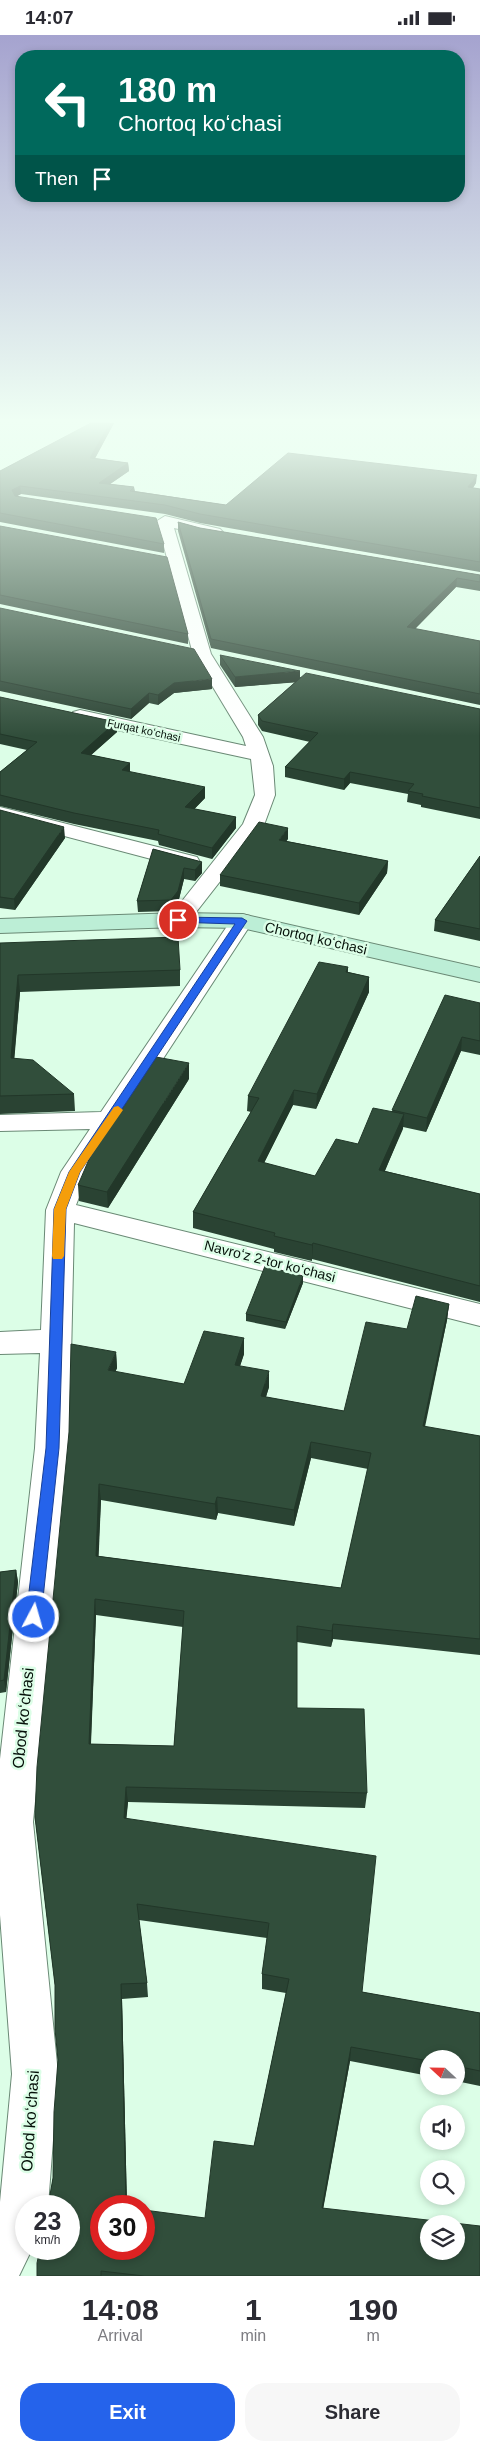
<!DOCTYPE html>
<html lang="en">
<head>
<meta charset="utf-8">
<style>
  body { margin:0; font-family:Arial,sans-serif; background:#f7f7f7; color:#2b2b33; height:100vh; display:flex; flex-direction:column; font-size:19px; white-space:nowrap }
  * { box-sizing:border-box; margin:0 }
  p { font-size:16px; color:#7c7c81 }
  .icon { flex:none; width:28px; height:28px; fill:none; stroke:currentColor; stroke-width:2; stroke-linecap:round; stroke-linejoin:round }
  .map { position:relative; height:2241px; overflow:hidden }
  .drawer { display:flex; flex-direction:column; background:#fff; flex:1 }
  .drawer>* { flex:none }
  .hud { position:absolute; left:15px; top:15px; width:450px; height:152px; border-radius:20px; box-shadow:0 2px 8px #0003; background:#00695c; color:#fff; overflow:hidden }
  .needle { width:32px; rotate:292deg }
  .controls { position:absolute; left:420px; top:2015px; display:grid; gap:10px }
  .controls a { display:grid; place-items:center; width:45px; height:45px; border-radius:50%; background:#fff; box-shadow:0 2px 8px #0003; font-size:25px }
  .speed { position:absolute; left:15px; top:2160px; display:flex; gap:10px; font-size:25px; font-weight:700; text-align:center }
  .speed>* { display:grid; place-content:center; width:65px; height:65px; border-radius:50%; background:#fff; box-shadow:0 2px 8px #0003; line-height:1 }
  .speed small { font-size:12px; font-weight:400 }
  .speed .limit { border:8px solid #d22; background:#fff; color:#111 }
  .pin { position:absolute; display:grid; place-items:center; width:42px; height:42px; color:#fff; margin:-21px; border:2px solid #fff; border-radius:50%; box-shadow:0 1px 5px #0007 }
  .me { position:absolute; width:55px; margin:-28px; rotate:6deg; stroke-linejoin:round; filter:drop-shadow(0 0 4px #0008) }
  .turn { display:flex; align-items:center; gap:18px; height:105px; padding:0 20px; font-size:22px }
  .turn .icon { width:65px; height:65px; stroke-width:2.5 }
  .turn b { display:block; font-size:35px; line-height:42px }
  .then { display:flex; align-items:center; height:48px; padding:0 20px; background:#0003; gap:10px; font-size:19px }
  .eta { display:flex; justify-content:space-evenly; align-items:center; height:85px; text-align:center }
  .eta b { font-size:30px; font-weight:700; line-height:35px }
  .primary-button { display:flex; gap:10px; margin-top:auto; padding:10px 20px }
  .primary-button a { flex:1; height:58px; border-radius:20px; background:#2563eb; color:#fff; font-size:20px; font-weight:700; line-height:58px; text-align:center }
  .primary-button a+a { background:#f7f7f7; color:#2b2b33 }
  .status { display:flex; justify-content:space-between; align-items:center; height:35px; padding:0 25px; background:#fff; direction:ltr }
  .status svg { height:14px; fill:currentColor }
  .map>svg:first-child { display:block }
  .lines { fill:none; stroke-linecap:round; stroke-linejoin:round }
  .minor-casing { stroke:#6a8975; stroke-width:2 }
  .secondary-casing { stroke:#6a8975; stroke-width:2 }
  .minor { fill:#fff; fill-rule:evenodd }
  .secondary { fill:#bceed6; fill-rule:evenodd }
  .wall { fill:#2a4333; fill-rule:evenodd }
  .shaded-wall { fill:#223729 }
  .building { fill:#314e3b; stroke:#223729; fill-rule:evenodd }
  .route { fill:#2563eb; stroke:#184099 }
  .slow { fill:#f59e0b }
  .labels { text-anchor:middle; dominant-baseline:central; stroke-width:5; stroke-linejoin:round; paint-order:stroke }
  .far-street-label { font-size:11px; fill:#051009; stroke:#dcfee7 }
  .street-label { font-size:14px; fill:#051009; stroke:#dcfee7 }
  .near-street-label { font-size:16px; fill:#051009; stroke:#dcfee7 }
</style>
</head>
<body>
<div class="status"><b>14:07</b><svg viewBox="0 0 49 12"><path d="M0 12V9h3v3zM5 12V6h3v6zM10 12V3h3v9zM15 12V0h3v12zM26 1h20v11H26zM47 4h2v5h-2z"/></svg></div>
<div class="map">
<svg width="480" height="2241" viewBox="0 0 480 2241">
  <rect width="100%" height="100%" fill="#dcfee7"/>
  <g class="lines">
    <defs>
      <g id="minor">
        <polygon points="165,481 220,494 223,497 215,502 174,493 211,619 263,702 273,731 275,760 264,790 186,890 178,892 170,890 167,885 243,789 255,760 251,724 80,687 73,685 71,681 73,677 80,675 246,711 243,702 193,619 157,486"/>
        <polygon points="0,772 197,822 200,827 197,832 189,834 0,784"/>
        <polygon points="242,879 250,881 253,886 89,1137 76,1170 480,1269 480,1291 74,1188 69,1413 33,1787 58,2039 48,2171 26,2171 26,2214 32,2214 19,2241 0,2241 0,2167 12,2039 0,1880 0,1724 35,1413 40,1318 0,1319 0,1297 41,1295 46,1175 61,1137 90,1094 0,1096 0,1080 101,1077 234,881"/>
      </g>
      <polygon id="secondary" points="178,878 242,879 480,933 480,947 242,893 178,892 0,898 0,884"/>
    </defs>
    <!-- minor casing -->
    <use href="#minor" class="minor-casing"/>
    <!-- secondary casing -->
    <use href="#secondary" class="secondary-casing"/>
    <!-- minor -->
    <use href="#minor" class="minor"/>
    <!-- secondary -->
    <use href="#secondary" class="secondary"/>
  </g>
  <!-- wall -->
  <g class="wall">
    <polygon points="114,388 95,423 128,428 129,436 110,449 134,452 135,456 226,470 476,448 473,453 480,454 480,537 200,488 165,479 21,459 17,461 164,509 164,518 0,487 0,436"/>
    <polygon points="178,487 200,493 480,540 480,556 456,552 415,594 480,606 480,670 211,613 178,496"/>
    <polygon points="0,491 188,599 188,609 0,569"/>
    <polygon points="0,573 212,654 174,658 158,670 149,668 131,684 0,656"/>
    <polygon points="220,620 300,642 480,674 480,784 421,772 421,770 407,767 408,759 350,748 344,755 285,742 285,732 310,707 262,696 258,690 258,680 295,647 235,652 220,630"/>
    <polygon points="0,662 116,687 117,697 91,720 130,728 130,737 205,763 194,774 236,782 236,793 212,824 159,810 158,806 74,789 0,771 0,737 27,715 0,709"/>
    <polygon points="0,775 65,803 15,875 0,873"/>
    <polygon points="288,804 286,806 388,826 387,838 359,880 220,851 220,840"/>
    <polygon points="153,814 202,827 202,838 195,846 184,844 178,868 171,876 138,877 137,866"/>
    <polygon points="480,821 480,906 434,896 435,885"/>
    <polygon points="0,908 180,935 180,951 20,957 14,1023 74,1059 75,1076 0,1079"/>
    <polygon points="348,932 348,937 369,942 369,957 316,1074 293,1070 264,1128 315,1141 358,1109 392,1076 480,968 480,1020 461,1016 426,1097 403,1092 385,1136 480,1159 480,1267 312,1224 312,1226 274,1217 274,1214 193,1193 193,1177 251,1077 247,1076 248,1061"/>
    <polygon points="189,1044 108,1173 79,1166 78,1150"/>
    <polygon points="303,1248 285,1294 246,1286 246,1279"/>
    <path d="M449 1269 447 1285 425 1392 480 1401V1620L333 1604 331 1612 297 1607V1673L367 1758 365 1773 128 1767 126 1783 362 1957 480 1978V2051L456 2046V2024H429V2041L350 2026 323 2173 480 2241H37L53 2143 58 2025 55 1950 35 1782 116 1317 117 1333 115 1337 184 1349 244 1303V1319L240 1331 269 1352 266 1362 344 1376 407 1294ZM311 1423 368 1434 341 1553 98 1521 101 1465 216 1485 218 1478 294 1491ZM96 1580 183 1592 174 1711 91 1709ZM139 1885 267 1903 262 1939V1954L286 1958 254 2111 205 2183 101 2171H127L122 1964 148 1962 147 1948Z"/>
    <polygon points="16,1535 18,1547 6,1657 0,1658 0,1537"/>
  </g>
  <!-- shaded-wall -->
  <g class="shaded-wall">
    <polygon points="110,388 114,388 91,431 90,423"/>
    <polygon points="128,428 129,436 100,456 99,448"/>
    <polygon points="477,440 476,448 467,461 468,452"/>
    <polygon points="20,451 21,459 12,464 12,455"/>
    <polygon points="457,543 456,552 407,602 407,592"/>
    <polygon points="300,636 300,647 235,652 235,642"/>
    <polygon points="212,644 212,654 174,658 158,670 158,660 174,648"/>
    <polygon points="149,658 149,668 131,684 131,674"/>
    <polygon points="116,687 117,697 81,729 81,718"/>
    <polygon points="130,728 130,739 122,735"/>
    <polygon points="350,737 350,748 344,755 344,744"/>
    <polygon points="205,752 205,763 186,783 185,772"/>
    <polygon points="236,782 236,793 212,824 212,813"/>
    <polygon points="64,792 65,803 15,875 14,864"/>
    <polygon points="288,793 288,804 279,816 279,805"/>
    <polygon points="388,826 387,838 359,880 359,868"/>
    <polygon points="202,827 202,838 195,846 195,835"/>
    <polygon points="184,833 184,844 178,868 171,876 171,865"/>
    <polygon points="18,940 20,957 13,1040 11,1023"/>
    <polygon points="369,942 369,957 316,1074 317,1059"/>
    <polygon points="462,1002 461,1016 426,1097 427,1083"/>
    <polygon points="189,1028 189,1044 108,1173 107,1157"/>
    <polygon points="294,1055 293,1070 257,1142 258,1126"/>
    <polygon points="404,1079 403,1094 378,1151 379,1135"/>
    <polygon points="313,1208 312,1224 312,1226 312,1210"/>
    <polygon points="303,1241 303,1248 285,1294 286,1287"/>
    <polygon points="449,1269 447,1285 421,1407 423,1391"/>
    <polygon points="244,1303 244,1319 235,1346 235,1330"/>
    <polygon points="116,1317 117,1333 109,1351 108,1335"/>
    <polygon points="269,1336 269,1352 261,1377 261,1361"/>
    <polygon points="311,1407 311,1423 294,1491 294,1475"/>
    <polygon points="99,1449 101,1465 98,1537 96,1521"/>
    <polygon points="217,1462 218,1478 216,1485 215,1469"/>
    <polygon points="16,1535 18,1547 6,1657 4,1645"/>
    <polygon points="95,1564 96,1580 90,1725 89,1709"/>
    <polygon points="333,1589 333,1604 331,1612 332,1596"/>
    <polygon points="126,1752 128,1767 125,1799 124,1783"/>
    <polygon points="121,1949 122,1964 127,2171 126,2171"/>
    <polygon points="351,2012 350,2026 321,2186 322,2173"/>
  </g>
  <!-- building -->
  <g class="building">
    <polygon points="91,388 110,388 90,423 128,428 99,448 134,452 130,456 226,470 288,418 477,440 468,452 480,454 480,527 200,479 165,470 20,451 12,455 15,461 156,483 164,509 0,478 0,436"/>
    <polygon points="178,487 200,493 480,540 480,547 457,543 407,592 480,606 480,659 211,604"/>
    <polygon points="0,491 167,522 188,599 0,560"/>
    <polygon points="0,573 194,614 212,644 174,648 158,660 149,658 131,674 0,646"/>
    <polygon points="220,620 300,636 235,642"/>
    <polygon points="306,638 480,674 480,773 422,761 423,759 408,756 414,749 350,737 344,744 285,732 318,698 262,686 258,680"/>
    <polygon points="0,662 116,687 81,718 130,728 122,735 205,752 185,772 236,782 212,813 158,799 159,795 74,778 0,760 0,737 37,707 0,699"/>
    <polygon points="0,775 64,792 14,864 0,862"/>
    <polygon points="259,787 288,793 279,805 388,826 359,868 220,840"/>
    <polygon points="153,814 202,827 195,835 184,833 178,856 171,865 137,866"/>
    <polygon points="480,821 480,894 435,885"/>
    <polygon points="178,902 180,935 18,940 11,1023 33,1025 74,1059 0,1061 0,908"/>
    <polygon points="319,927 348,932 346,937 369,942 317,1059 294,1055 258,1126 315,1141 336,1104 358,1109 373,1073 404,1079 379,1135 480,1159 480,1251 313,1208 312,1210 274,1201 275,1198 193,1177 259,1063 248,1061"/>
    <polygon points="445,960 480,968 480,1006 462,1002 427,1083 392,1075"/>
    <polygon points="156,1022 189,1028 107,1157 78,1150 90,1122"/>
    <polygon points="265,1231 303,1241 286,1287 246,1279"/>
    <path d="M416 1261 449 1269 423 1391 480 1401V1604L333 1589 332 1596 297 1591V1673L364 1674 367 1758 126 1752 124 1783 376 1821 362 1957 480 1978V2036L456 2031V2024H429V2026L351 2012 322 2173 480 2191V2241H144L101 2236V2241H37V2228L40 2214H69V2171H48L53 2143 54 2077 58 2025 55 1994V1950L35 1782 37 1732 69 1397 71 1309 116 1317 108 1335 184 1349 204 1296 244 1303 235 1330 269 1336 261 1361 344 1376 366 1287 407 1294ZM311 1407 371 1418 341 1553 96 1521 99 1449 215 1469 217 1462 294 1475ZM95 1564 184 1576 174 1711 89 1709ZM137 1869 269 1888 262 1939 289 1944 254 2111 214 2106 205 2183 144 2175V2214H101V2171H126L121 1949 147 1948ZM429 2189H456V2216H429Z"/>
    <polygon points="16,1535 4,1645 0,1646 0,1537"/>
  </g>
  <!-- sky -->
  <linearGradient id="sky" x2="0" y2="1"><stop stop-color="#a5a3cf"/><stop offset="0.55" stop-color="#effff4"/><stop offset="1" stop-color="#effff4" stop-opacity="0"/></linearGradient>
  <rect width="480" height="701" fill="url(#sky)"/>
  <!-- route -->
  <polygon class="route" points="178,882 242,883 247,886 80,1137 66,1174 59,1413 41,1582 39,1587 34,1589 28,1587 26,1582 46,1413 54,1174 69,1137 235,889 174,887 173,885"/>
  <!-- slow -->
  <polygon class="slow" points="118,1071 123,1075 80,1137 66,1174 64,1221 62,1224 53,1224 52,1221 54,1174 69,1137 114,1072"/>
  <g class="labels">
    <!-- far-street labels -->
    <g class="far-street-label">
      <text transform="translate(144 695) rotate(12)">Furqat koʻchasi</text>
    </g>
    <!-- street labels -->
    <g class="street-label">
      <text transform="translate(316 903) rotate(13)">Chortoq koʻchasi</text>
      <text transform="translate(270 1226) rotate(14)">Navroʻz 2-tor koʻchasi</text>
    </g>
    <!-- near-street labels -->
    <g class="near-street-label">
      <text transform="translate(23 1683) rotate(-84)">Obod koʻchasi</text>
      <text transform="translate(30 2086) rotate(-86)">Obod koʻchasi</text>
    </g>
  </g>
</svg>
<div class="controls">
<a><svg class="needle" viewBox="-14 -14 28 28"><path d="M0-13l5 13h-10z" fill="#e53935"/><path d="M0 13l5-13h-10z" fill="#7c7c81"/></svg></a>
<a><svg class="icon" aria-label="sound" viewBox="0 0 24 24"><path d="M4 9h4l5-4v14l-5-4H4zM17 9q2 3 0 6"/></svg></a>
<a><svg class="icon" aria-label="search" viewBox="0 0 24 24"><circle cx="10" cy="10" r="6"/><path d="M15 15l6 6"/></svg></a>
<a><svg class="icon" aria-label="layers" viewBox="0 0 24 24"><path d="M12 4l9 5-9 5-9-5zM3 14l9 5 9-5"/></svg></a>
</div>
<div class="speed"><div>23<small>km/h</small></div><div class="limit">30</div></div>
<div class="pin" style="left:178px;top:885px;background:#d93025"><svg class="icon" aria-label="arrive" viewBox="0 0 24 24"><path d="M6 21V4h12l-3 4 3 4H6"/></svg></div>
<svg class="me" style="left:34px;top:1582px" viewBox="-20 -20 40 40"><circle r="17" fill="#2563eb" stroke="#fff" stroke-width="3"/><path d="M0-11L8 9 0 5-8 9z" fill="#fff"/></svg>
<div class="hud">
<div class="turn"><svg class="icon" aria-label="left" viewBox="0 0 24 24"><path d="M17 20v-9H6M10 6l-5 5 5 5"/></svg><div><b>180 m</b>Chortoq koʻchasi</div></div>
<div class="then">Then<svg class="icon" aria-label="arrive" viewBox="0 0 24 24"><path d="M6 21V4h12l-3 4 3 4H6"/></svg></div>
</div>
</div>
<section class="drawer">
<div class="eta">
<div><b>14:08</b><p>Arrival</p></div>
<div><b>1</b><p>min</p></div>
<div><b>190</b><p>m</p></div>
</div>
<div class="primary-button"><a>Exit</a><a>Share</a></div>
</section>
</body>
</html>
